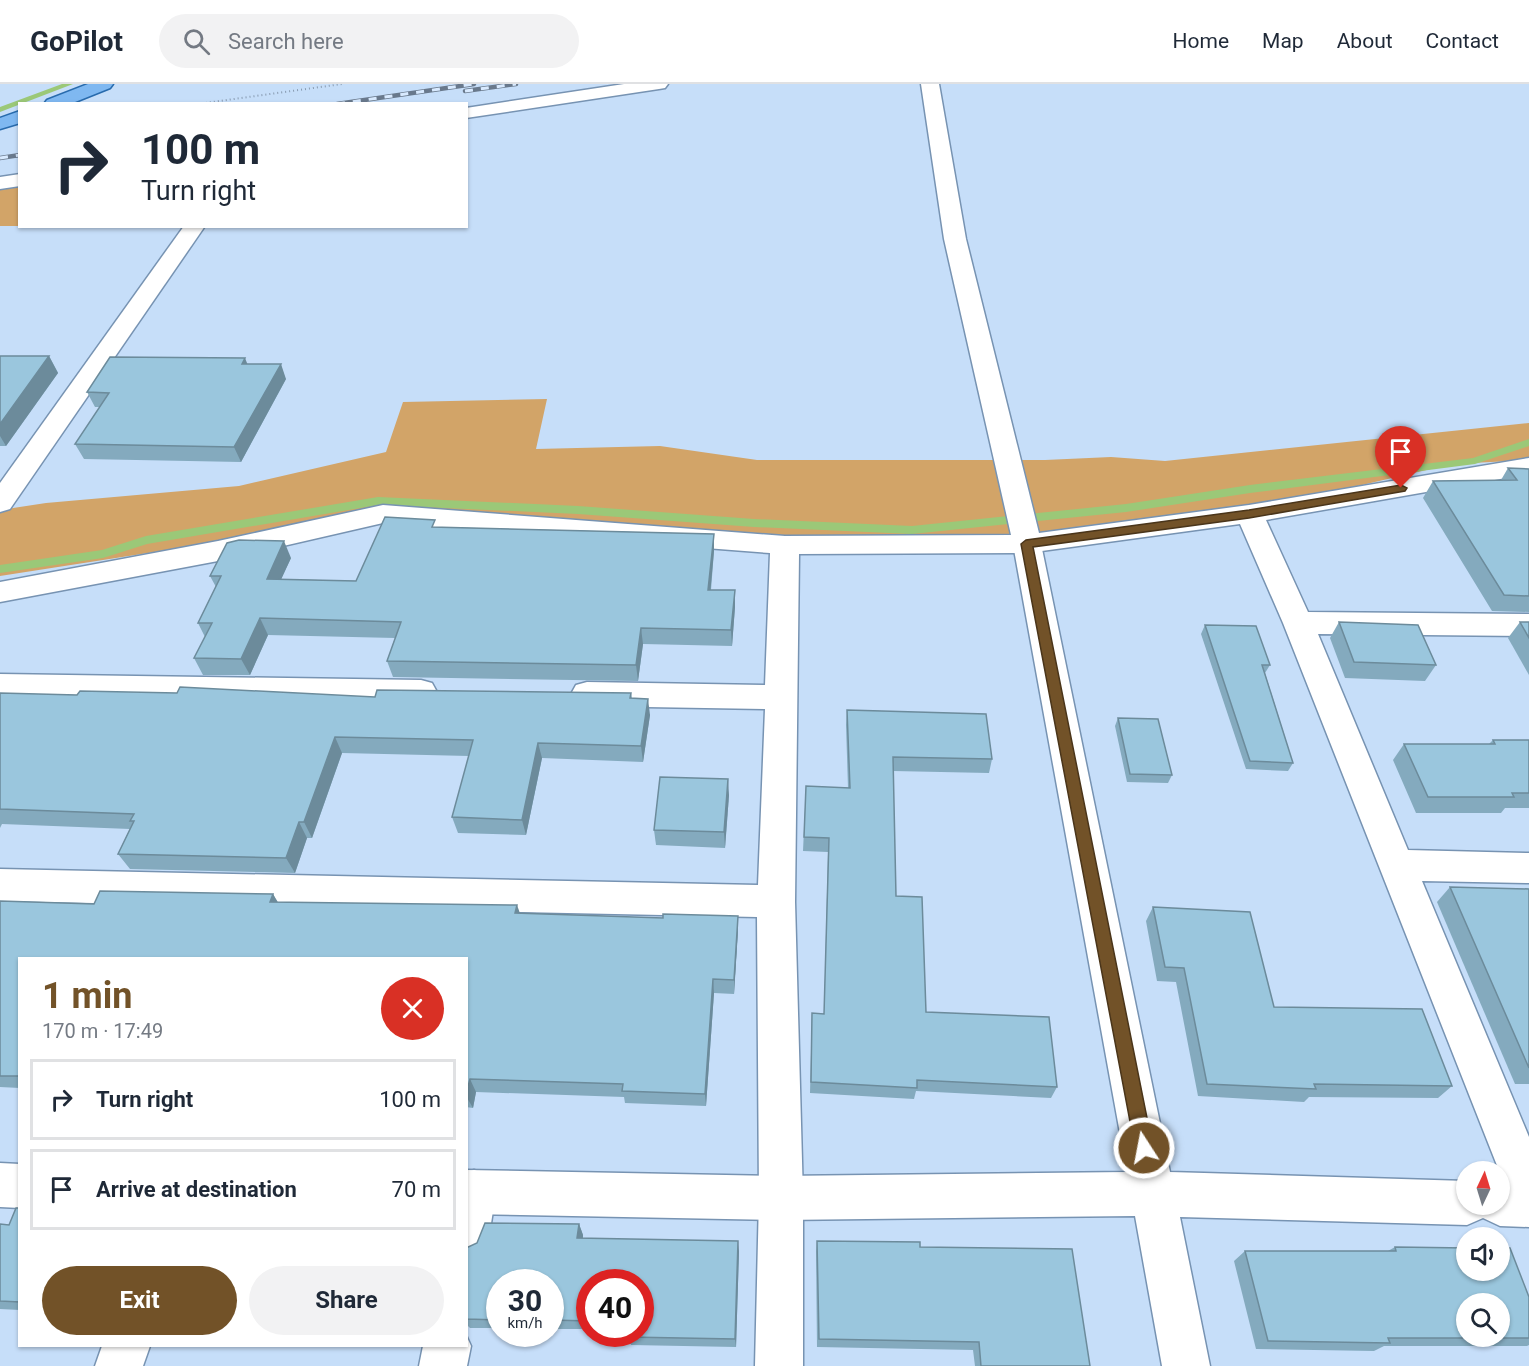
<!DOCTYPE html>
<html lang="en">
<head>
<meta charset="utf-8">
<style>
  body { margin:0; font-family:Roboto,sans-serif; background:#f2f2f3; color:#1f2937; height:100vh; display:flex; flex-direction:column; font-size:22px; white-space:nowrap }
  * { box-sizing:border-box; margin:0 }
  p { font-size:20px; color:#747a83 }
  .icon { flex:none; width:33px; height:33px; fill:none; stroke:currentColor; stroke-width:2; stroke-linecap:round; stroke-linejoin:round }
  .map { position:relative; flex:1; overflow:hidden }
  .panel { position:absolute; left:18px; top:873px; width:450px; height:390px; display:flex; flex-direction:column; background:#fff; border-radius:0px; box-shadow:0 2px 4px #0004 }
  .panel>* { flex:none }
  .banner { position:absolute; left:18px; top:18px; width:450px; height:126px; border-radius:0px; box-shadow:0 2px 4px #0004; background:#fff; color:#1f2937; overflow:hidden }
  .needle { width:39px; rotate:4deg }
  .fabs { position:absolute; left:1456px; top:1077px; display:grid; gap:12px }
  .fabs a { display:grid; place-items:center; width:54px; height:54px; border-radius:50%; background:#fff; box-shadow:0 2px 4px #0004; font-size:30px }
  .speed { position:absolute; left:486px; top:1185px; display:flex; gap:12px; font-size:30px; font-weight:700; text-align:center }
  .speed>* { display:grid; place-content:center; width:78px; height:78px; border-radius:50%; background:#fff; box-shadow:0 2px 4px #0004; line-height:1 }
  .speed small { font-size:15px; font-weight:400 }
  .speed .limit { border:9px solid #d22; background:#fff; color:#111 }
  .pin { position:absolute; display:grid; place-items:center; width:51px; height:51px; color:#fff; margin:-62px -26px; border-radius:50% 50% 50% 0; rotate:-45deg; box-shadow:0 0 6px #0007 }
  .pin .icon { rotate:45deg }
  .me { position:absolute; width:66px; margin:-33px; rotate:349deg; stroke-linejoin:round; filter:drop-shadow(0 0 4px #0008) }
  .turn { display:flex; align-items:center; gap:21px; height:126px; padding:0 24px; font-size:27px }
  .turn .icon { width:78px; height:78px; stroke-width:2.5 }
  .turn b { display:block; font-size:42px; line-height:51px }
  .round { display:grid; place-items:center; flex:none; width:63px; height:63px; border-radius:32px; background:#f2f2f3 }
  .summary { display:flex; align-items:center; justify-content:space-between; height:102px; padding:0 24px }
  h1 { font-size:36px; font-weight:700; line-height:45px; color:#725228 }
  .cta { display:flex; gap:12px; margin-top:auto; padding:12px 24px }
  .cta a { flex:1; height:69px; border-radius:36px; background:#725228; color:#fff; font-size:24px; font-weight:700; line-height:69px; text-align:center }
  .cta a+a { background:#f2f2f3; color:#1f2937 }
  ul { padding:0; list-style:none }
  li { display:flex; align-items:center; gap:18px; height:81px; margin:0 12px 9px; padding:0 12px; border:3px solid #e0e1e3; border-radius:0px }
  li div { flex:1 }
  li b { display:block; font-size:22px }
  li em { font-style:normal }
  header { display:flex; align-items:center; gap:36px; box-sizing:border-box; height:84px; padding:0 30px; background:#fff; border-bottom:2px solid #e0e1e3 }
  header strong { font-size:28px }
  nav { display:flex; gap:33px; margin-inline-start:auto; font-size:21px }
  .search { width:420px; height:54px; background:#f2f2f3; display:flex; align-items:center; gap:15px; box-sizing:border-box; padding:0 21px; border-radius:33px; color:#747a83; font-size:22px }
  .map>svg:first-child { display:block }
  .green { fill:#d2a468 }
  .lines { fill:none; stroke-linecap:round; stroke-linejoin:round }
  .stream { fill:#9bc878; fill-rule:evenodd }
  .street-casing { stroke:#7793b2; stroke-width:3 }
  .secondary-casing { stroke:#7793b2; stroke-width:3 }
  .primary-casing { stroke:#286bad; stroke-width:3 }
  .path { stroke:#889bb1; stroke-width:2; stroke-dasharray:1 3; stroke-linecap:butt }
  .street { fill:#fff; fill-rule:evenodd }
  .secondary { fill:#fff; fill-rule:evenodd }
  .primary { fill:#7fb8f1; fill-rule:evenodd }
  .rail-casing { stroke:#69798c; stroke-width:4.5 }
  .rail { stroke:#d8eaff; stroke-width:3; stroke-dasharray:8; stroke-linecap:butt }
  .wall { fill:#84aabe }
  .shaded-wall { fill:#6c8b9b }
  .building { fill:#9ac6dd; stroke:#6c8b9b; stroke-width:1.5; fill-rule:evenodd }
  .route { fill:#725228; stroke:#4a351a; stroke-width:1.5 }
</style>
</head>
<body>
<header>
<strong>GoPilot</strong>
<div class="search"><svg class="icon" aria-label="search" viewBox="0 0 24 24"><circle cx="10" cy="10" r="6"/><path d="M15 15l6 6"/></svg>Search here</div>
<nav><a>Home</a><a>Map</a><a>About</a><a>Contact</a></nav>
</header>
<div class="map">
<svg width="1529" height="1282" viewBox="0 0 1529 1282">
  <rect width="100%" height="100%" fill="#c6def9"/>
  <!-- green -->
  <g class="green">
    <polygon points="19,103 19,142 0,142 0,106"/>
    <polygon points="547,315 536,365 660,362 757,376 1045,376 1111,373 1165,377 1529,339 1529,376 1452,380 1221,434 1027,460 803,461 383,430 341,439 0,492 0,426 46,419 239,402 386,368 403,318"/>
  </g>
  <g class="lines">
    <!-- stream -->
    <g class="stream">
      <polygon points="62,0 73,0 0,28 0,23"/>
      <polygon points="1529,355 1529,362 1475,380 1250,409 1126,428 912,450 754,443 578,430 378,421 147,460 103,474 0,489 0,481 102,466 146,452 378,413 578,422 754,435 912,442 1126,420 1250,401 1473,374"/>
    </g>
    <defs>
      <g id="street">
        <polygon points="921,0 939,0 966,155 1039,449 1249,421 1529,374 1529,390 1266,436 1308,528 1529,530 1529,552 1318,550 1408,766 1529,769 1529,799 1422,797 1529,1053 1529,1128 1513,1122 1283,539 1240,440 1027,469 799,470 795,818 803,1114 803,1282 755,1282 759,1114 757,833 0,817 0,785 758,801 765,625 587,622 576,619 571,610 576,601 587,598 765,601 770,469 383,439 218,477 0,518 0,498 218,457 383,421 785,452 1011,451 944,155"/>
        <polygon points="184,142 205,142 10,425 0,428 0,399"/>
        <polygon points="0,590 421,596 432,599 437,608 432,617 421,620 0,614"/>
        <polygon points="474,1086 490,1092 496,1108 489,1152 482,1168 466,1175 466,1089"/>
        <polygon points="466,1251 471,1262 467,1282 419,1282 423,1262 466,1262"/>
        <polygon points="102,1262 150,1262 143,1282 95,1282"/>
      </g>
      <g id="secondary">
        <polygon points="624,0 668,0 665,4 659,5 466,34 466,24"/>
        <polygon points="20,90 20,102 0,105 0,93"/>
        <polygon points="1027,451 1037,453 1041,460 1170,1088 1467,1097 1467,1120 1500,1120 1500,1098 1529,1099 1529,1143 1500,1142 1483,1134 1467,1141 1180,1133 1210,1282 1162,1282 1135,1132 781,1136 466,1130 466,1086 781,1092 1127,1088 1013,460 1017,453"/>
        <polygon points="0,1079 20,1080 20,1124 0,1123"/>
      </g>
      <g id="primary">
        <polygon points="88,0 113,0 110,4 70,20 44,20 47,16"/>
        <polygon points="20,27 20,39 0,45 0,34"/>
      </g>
    </defs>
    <!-- street casing -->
    <use href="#street" class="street-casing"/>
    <!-- secondary casing -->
    <use href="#secondary" class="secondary-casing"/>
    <!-- primary casing -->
    <use href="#primary" class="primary-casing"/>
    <!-- path -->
    <polyline class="path" points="198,20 342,0"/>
    <!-- street -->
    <use href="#street" class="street"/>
    <!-- secondary -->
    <use href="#secondary" class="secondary"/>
    <!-- primary -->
    <use href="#primary" class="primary"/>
    <defs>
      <g id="rail">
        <polyline points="465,7 516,0"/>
        <polyline points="337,20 474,0"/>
        <polyline points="0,74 20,71"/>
      </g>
    </defs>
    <!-- rail casing -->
    <use href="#rail" class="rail-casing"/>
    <!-- rail -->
    <use href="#rail" class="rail"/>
  </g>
  <!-- wall -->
  <g class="wall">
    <polygon points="0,272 49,272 58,289 6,362 0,362"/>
    <polygon points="248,280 286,295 241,378 84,375 75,360 100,323 95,323 87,308"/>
    <polygon points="1508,384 1529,385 1529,528 1492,527 1423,414 1433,397 1501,396"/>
    <polygon points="437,443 714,450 714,467 711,506 735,523 732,562 643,560 638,597 393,593 387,577 395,554 268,551 250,591 203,591 194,574 205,553 198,539 216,503 210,492 291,474 281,495 356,497"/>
    <polygon points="1339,538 1436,581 1425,597 1345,594 1330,554"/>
    <polygon points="1520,538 1529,538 1529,591 1508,554"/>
    <polygon points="1205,541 1270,581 1265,589 1293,679 1288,687 1246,685 1201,550"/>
    <polygon points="0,609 77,611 375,613 631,609 632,614 650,631 643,678 542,674 526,751 458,749 452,733 469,672 342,669 312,754 307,754 295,789 130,785 118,770 130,745 2,740 0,744"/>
    <polygon points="847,626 992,675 989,689 893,687 896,812 926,928 1057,1003 1051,1014 916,1007 914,1015 810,1009 812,929 824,930 828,768 803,767 806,702 848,704 846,641"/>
    <polygon points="1118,634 1172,691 1168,699 1127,698 1115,642"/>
    <polygon points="1493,656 1529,656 1529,724 1505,724 1501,729 1416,729 1393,676 1404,660 1489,660"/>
    <polygon points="729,711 725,764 656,761 654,746"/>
    <polygon points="1450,803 1529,805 1529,1000 1515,1000 1437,818"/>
    <polygon points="273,810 277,818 520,829 663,834 738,832 738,846 734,910 714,909 706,1022 625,1019 624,1013 476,1008 473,1024 466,1023 466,874 20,874 20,1004 0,1003 0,817 94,820"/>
    <polygon points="1153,823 1274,923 1452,1002 1438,1014 1309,1013 1304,1018 1198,1012 1176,898 1157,897 1146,837"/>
    <polygon points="20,1124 20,1226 0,1225 0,1140 9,1141"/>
    <polygon points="579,1140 583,1151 583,1154 739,1167 736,1263 631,1261 628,1253 640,1250 590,1198 590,1245 550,1245 550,1198 500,1198 500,1244 470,1244 466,1240 466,1164"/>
    <polygon points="817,1157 920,1163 1090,1282 975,1282 973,1266 817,1263 816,1167"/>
    <polygon points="1395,1163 1529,1213 1529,1261 1527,1262 1384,1262 1374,1267 1256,1265 1234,1177 1245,1167 1388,1167"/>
  </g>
  <!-- shaded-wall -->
  <g class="shaded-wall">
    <polygon points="49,272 58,289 6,362 0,352 0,340"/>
    <polygon points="245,274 251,289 242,280"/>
    <polygon points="281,280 286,295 241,378 234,363"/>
    <polygon points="714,450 714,467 709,522 708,506"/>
    <polygon points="284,457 291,474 274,511 267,495"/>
    <polygon points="735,506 735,523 732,562 731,546"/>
    <polygon points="260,534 268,551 250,591 241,575"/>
    <polygon points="641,544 643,560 638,597 636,581"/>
    <polygon points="648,615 650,631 643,678 641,662"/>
    <polygon points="335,653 342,669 312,754 304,738"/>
    <polygon points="538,659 542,674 526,751 522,736"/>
    <polygon points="728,695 729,711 725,764 724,748"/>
    <polygon points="299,738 307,754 295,789 286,774"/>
    <polygon points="273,810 282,825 270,818"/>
    <polygon points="517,821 522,835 515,829"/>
    <polygon points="738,832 738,846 734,910 734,896"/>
    <polygon points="713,895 714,909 706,1022 705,1010"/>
    <polygon points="470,995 476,1008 473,1024 466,1012"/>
    <polygon points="579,1140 583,1151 582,1164 577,1154"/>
    <polygon points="738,1157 739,1167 736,1263 735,1255"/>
  </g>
  <!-- building -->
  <g class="building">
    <polygon points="0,272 49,272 0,340"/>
    <polygon points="110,273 245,274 242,280 281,280 234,363 75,360 109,309 87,308"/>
    <polygon points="1508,384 1529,385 1529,512 1504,511 1433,397 1517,396"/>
    <polygon points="385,433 435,436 432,443 714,450 708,506 735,506 731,546 641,544 636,581 387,577 401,538 260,534 241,575 194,574 212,539 198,539 221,492 210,492 227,459 239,456 284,457 267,495 356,497"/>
    <polygon points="1339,538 1418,541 1436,581 1354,578"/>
    <polygon points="1520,538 1529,538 1529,554"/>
    <polygon points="1205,541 1256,542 1270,581 1262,581 1293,679 1250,677"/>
    <polygon points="180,603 375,613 377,606 631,609 630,614 648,615 641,662 538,659 522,736 452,733 473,656 335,653 304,738 299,738 286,774 118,770 134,737 130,737 134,730 0,725 0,609 77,611 80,607 177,609"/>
    <polygon points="847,626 986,630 992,675 893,673 896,812 922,813 926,928 1049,933 1057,1003 917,996 917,1004 811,998 812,929 824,930 829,754 804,753 806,702 850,704"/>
    <polygon points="1118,634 1158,635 1172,691 1130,690"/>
    <polygon points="1493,656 1529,656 1529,709 1512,709 1514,713 1428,713 1404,660 1495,660"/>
    <polygon points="660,693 728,695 724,748 654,746"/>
    <polygon points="1450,803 1529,805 1529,984"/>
    <polygon points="100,807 273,810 270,818 517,821 515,829 663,834 663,830 738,832 734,896 713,895 705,1010 622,1007 623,1000 470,995 466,1010 466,874 20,874 20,992 0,992 0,817 94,820"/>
    <polygon points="1153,823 1250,828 1274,923 1422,925 1452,1002 1314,1000 1316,1005 1207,1000 1184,884 1165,883"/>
    <polygon points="16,1124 20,1124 20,1218 0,1217 0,1140 9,1141"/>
    <polygon points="485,1139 579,1140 577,1154 738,1157 735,1255 628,1253 628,1250 640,1250 640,1198 590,1198 590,1237 550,1236 550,1198 500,1198 500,1236 466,1235 466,1164 477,1159"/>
    <polygon points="817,1157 920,1158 920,1163 1072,1165 1090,1282 981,1282 979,1258 819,1255"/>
    <path d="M1395 1163 1467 1164V1186H1500V1164H1510L1529 1213V1254H1388L1390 1259 1268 1257 1245 1167H1396ZM1467 1220H1500V1252H1467Z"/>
  </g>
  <!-- route -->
  <polygon class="route" points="1401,401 1407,404 1405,407 1249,434 1033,463 1153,1064 1151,1070 1144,1072 1138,1070 1135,1064 1021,460 1026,456 1249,426"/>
</svg>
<div class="fabs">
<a><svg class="needle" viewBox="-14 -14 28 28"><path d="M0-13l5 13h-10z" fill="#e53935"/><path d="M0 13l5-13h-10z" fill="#747a83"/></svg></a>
<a><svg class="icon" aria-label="sound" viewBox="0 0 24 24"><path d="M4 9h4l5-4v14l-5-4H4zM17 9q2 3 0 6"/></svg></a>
<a><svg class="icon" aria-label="search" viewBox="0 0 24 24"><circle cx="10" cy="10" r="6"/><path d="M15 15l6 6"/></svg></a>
</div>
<div class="speed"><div>30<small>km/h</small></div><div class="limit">40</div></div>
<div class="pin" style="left:1401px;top:404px;background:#d93025"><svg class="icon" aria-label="arrive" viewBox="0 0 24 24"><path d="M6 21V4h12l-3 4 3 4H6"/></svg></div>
<svg class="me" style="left:1144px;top:1064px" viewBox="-20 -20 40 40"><circle r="17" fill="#725228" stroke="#fff" stroke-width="3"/><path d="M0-11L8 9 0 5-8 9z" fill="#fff"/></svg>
<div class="banner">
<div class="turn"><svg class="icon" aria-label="right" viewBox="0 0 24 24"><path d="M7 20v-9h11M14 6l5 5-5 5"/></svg><div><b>100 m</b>Turn right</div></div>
</div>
<section class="panel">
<div class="summary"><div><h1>1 min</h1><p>170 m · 17:49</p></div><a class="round" style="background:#d93025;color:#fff"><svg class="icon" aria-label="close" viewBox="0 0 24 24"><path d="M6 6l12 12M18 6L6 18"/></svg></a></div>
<ul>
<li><svg class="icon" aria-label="right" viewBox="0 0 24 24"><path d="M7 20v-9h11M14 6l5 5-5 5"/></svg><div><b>Turn right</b></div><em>100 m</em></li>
<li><svg class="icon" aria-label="arrive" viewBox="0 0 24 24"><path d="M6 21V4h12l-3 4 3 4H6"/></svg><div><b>Arrive at destination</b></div><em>70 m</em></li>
</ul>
<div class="cta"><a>Exit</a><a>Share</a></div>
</section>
</div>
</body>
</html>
